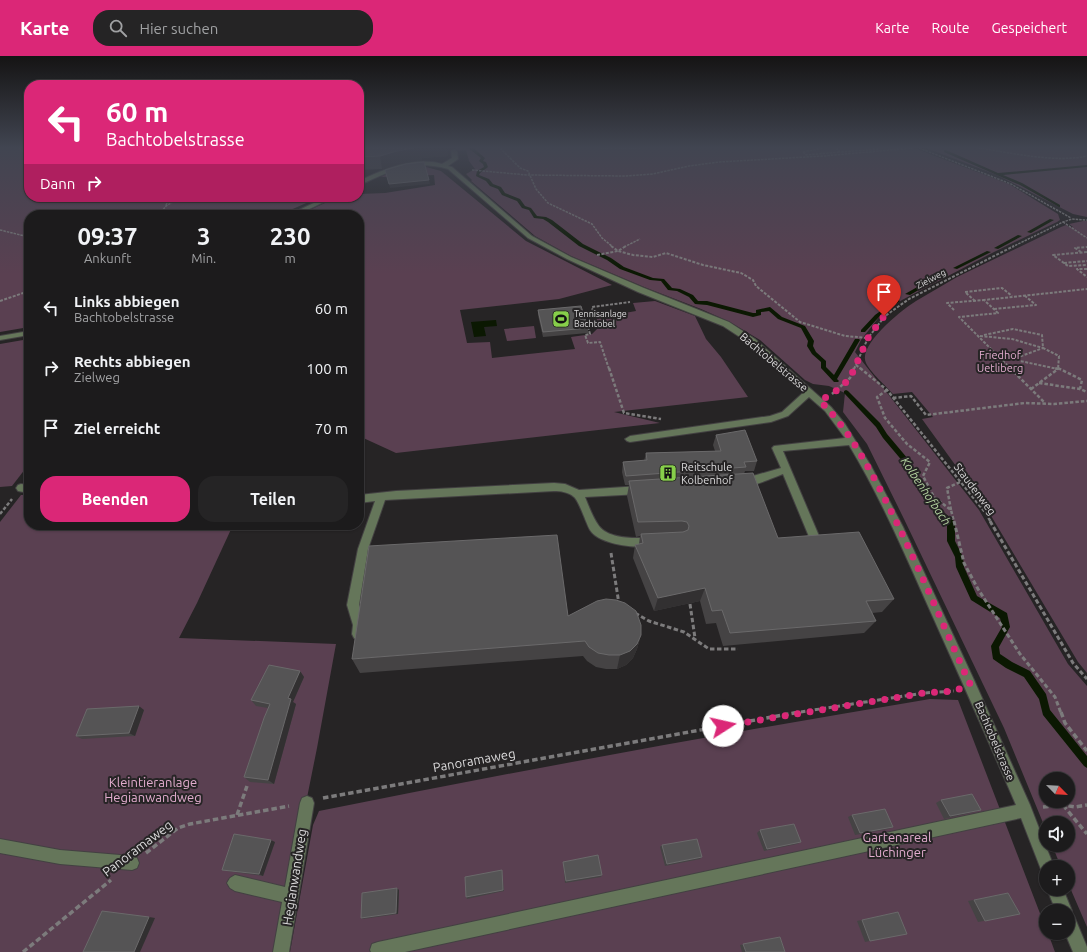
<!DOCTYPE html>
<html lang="de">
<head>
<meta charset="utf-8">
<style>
  body { margin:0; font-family:Ubuntu,sans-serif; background:#252425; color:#f1f3f6; height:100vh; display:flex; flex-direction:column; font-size:15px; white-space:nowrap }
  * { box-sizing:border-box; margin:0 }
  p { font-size:13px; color:#a0a1a3 }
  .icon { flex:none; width:22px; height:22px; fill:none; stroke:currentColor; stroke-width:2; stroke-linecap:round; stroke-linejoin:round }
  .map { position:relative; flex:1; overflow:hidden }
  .sheet { position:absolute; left:24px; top:154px; width:340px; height:320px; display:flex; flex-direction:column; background:#1c1b1c; border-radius:16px; box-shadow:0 1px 3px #0004,0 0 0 1px #3a393b }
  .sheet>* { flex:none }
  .guide { position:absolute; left:24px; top:24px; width:340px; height:122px; border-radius:16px; box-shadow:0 1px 3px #0004,0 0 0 1px #3a393b; background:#db2777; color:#fff; overflow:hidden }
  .needle { width:26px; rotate:114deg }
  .controls { position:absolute; left:1039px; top:716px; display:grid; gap:8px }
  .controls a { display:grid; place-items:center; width:36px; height:36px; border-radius:50%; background:#1c1b1c; box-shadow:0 1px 3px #0004,0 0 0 1px #3a393b; font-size:20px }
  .pin { position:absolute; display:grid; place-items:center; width:34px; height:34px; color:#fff; margin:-41px -17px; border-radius:50% 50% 50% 0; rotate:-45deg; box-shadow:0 0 4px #0007 }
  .pin .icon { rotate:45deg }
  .me { position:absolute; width:44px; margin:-22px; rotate:80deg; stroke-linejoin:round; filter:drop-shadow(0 0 3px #0008) }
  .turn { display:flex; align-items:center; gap:14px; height:84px; padding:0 16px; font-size:18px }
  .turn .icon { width:52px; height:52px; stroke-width:2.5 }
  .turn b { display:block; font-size:28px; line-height:34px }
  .then { display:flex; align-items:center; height:38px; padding:0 16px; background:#0003; gap:8px; font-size:15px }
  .eta { display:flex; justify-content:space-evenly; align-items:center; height:68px; text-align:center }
  .eta b { font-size:24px; font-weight:600; line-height:28px }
  .cta { display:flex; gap:8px; margin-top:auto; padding:8px 16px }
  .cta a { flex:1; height:46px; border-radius:16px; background:#db2777; color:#fff; font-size:16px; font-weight:600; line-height:46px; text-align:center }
  .cta a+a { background:#252425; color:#f1f3f6 }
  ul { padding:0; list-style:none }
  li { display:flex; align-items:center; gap:12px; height:60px; padding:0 16px }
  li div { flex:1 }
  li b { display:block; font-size:15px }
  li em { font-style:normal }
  header { display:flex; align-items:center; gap:24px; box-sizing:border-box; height:56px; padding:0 20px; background:#db2777; color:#fff }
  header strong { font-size:19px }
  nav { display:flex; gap:22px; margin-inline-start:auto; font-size:14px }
  .search { width:280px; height:36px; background:#252425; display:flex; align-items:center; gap:10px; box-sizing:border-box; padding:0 14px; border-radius:16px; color:#a0a1a3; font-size:15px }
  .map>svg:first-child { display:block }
  .green { fill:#5a4051; fill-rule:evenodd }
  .water { fill:#0b1802 }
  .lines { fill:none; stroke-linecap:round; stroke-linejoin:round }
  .stream { fill:#0b1802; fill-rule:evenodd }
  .minor-casing { stroke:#434142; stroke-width:2 }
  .path-far4 { stroke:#7c7b7c; stroke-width:1.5; stroke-dasharray:2.5 1; stroke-linecap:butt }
  .path-far3 { stroke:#7c7b7c; stroke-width:2; stroke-dasharray:3 1.5; stroke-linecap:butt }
  .path-far2 { stroke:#7c7b7c; stroke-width:2.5; stroke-dasharray:3.5 2; stroke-linecap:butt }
  .path-far1 { stroke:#7c7b7c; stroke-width:3; stroke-dasharray:4.5 2.5; stroke-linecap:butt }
  .path { stroke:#7c7b7c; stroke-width:3.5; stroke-dasharray:5.5 3; stroke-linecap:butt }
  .minor { fill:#65765a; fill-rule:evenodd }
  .wall { fill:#454344 }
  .shaded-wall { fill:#323031 }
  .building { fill:#555455; stroke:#6a696a }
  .route { stroke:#db2777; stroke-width:7; stroke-dasharray:0 12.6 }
  .labels { text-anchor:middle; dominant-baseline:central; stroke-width:4; stroke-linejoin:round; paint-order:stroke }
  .far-street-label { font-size:9px; fill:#dbdadb; stroke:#262425 }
  .far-poi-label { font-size:9px; fill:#dbdadb; stroke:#262425; text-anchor:start }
  .park-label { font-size:11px; fill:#e2acce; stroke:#262425 }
  .street-label { font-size:11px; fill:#dbdadb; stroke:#262425 }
  .poi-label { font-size:11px; fill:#dbdadb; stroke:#262425; text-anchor:start }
  .water-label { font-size:12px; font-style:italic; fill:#b4d3a0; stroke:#262425 }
  .near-street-label { font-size:13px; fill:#dbdadb; stroke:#262425 }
  .near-park-label { font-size:13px; fill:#e2acce; stroke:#262425 }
</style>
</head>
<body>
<header>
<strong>Karte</strong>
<div class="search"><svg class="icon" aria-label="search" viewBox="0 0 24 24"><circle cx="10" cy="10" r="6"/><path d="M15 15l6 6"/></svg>Hier suchen</div>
<nav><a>Karte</a><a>Route</a><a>Gespeichert</a></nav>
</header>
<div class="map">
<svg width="1087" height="896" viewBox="0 0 1087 896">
  <rect width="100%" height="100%" fill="#262425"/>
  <!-- green -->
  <g class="green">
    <polygon points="0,92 29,92 29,141 320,141 279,159 29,159 29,271 0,276"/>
    <path d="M456 92H914L1009 128 1058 158 1060 164 1057 166 994 196 902 244 880 260 861 284 855 296 979 454 1068 608 1087 630V871L1068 827V811H1061L1052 789H1068V767H1046V774L1004 672 904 463 867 388 843 356 845 337 829 330 813 328 805 324 760 284 730 266 701 253 644 231 571 200 535 180 471 125 472 124 466 118 475 113 469 105 466 94 456 95ZM1046 723H1068V745H1046Z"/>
    <polygon points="926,92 1087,92 1087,161 1073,158 997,119"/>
    <polygon points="413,111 426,111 441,115 526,185 612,229 559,243 460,254 467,287 490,286 492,302 575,293 571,281 592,278 599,271 596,262 636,255 633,247 655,245 695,260 706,283 721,301 748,341 614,356 660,367 396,397 359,380 359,159 299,159 338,141 359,141 359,138 385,137 435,129 434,119 381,121 389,117"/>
    <path d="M1083 165H1087V617L1078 606 987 453 922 363 933 361 912 336 893 338C886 330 870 316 866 307 857 289 903 253 916 245L957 221 1061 171 1066 169 1069 171H1073L1069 168Z"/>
    <polygon points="534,270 536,282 507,285 504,273"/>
    <polygon points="29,283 29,408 12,430 0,431 0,288"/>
    <polygon points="21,439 29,439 29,469 233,469 197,547 179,582 336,588 317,692 276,896 0,896 0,466"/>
    <path d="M930 643 958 644 1046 873V877H1048L1055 896H290L313 769 319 755C522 714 726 677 930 643Z"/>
  </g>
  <!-- water -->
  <polygon class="water" points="496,264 497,270 484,271 486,280 474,281 471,266"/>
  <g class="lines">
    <!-- stream -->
    <g class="stream">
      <polygon points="468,92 473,92 485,102 483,105 486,106 488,111 480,117 479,119 489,123 493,128 501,131 505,137 520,143 525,150 531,152 537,160 546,161 552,164 583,188 611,202 624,211 653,222 664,223 672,232 680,233 693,239 698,245 707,245 753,257 756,257 756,254 770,251 782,261 805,270 814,285 813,290 816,296 826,305 826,311 834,319 855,283 859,283 860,284 837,323 839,325 838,326 834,326 821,312 821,306 812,298 807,290 808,285 801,272 778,263 769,255 761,256 761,259 753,261 707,249 695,248 689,241 677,235 668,234 661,225 650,224 620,213 607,204 579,190 548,166 543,163 534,162 529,154 522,152 517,145 502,139 498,133 490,130 486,125 476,120 477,115 484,111 483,108 479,105 481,102"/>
      <polygon points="944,94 946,94 998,117 1087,109 1087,111 1003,119 1022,127 1060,149 1060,151 1059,151 1020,129 944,96"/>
      <polygon points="1050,163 1054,164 1031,177 1027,176"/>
      <polygon points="1018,179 1022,180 998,193 994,192"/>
      <polygon points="987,195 991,196 957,213 953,212"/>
      <polygon points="942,217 946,218 910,239 905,238"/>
      <polygon points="897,243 900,245 899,246 879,261 865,276 861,276 861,274 875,259"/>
      <polygon points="846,334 848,335 880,367 887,378 908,403 940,453 954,465 955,467 955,485 963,501 964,511 977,540 1007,557 1010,571 999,591 1000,598 1012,606 1030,615 1046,638 1050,654 1087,700 1087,712 1084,710 1043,659 1039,643 1024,621 1006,612 993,603 991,590 1002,571 1000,562 971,544 956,511 955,501 947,485 947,468 936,457 904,407 883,382 876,371 844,337 844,335"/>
    </g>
    <defs>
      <g id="minor">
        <path d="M454 93 457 95 458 103 448 110 452 111 532 180 571 201 644 232 729 266 755 283 831 351 845 368 871 410 903 471 974 624 1030 749 1054 811H1046V818L1042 816 1021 762 405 896H371L370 894 372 888 378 886 1016 749C986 679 955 610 924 541 901 489 878 437 849 389L783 395 819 480 818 483 814 484 810 483 783 418C772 422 749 433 739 430L737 427 739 424 781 412 772 392 774 390 845 382 825 355 809 341 788 360 771 366 630 386 627 385 625 383 630 380 770 360 782 356 804 336 749 287 723 270 638 236 567 203 528 182 448 113C424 106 405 109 382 119 374 122 367 126 359 129V125C384 113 414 100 442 108L452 102 451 95Z"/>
        <polygon points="326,141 334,141 297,159 289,159"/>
        <polygon points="29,275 29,279 0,284 0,280"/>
        <path d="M554 427 565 428 579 434 640 430 643 431 645 434 643 437 640 438 585 441C589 451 593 462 599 470 610 484 637 482 653 482L657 483 658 486 657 489C642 494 599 489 590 474 586 467 579 445 574 441 569 436 560 435 554 435L385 444 368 493 359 549 365 569 362 582 358 583 354 582 352 578 353 569 347 549 358 493 375 445 359 447V439L396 435Z"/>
        <polygon points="21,428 29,429 29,437 18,435 16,432 18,429"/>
        <polygon points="307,740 312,742 314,747 289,896 273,896 282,846 235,835 230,832 227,827 230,822 235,819 285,831 300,747 302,742"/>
        <polygon points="0,783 60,794 132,800 137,802 139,807 137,812 132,814 60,808 0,797"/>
        <polygon points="1047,833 1063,833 1072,855 1070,859 1074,860 1087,891 1087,896 1073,896 1065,877 1068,877 1068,855 1056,855"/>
      </g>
    </defs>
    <!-- minor casing -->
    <use href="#minor" class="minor-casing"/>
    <!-- path-far4 -->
    <g class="path-far4">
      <polyline points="19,92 29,101"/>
      <polyline points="500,92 520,112 528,115 536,133 548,147 592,168 602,182 613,191"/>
      <polyline points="600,92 641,92"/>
      <polyline points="836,92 840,96 880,93"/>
      <polyline points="919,92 1011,128 1071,162"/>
      <path d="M979 92C1013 97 1054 107 1087 100"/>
      <polyline points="803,96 806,99 840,96"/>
      <polyline points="803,96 823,92"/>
      <polyline points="472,114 527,119 625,120 653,118 689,110 719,106 823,100 913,92"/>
      <polyline points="166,149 170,141"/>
      <polyline points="159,159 166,150 181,141"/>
      <polyline points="1063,166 1087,182"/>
      <polyline points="0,174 29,181"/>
      <polyline points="624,191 640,183"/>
      <polyline points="1012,191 1063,166 1072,163 1087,164"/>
    </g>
    <!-- path-far3 -->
    <g class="path-far3">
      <polyline points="611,190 618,195 633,199 653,201 666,197 703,209 741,217 753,224 756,230 800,266 845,280 868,282"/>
      <polyline points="1081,196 1075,192 1087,191"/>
      <polyline points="1087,196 1053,199 1068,210 1087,209"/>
      <polyline points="597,199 618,195 626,190"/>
      <polyline points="1064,207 1087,205"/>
      <polyline points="1087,213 1077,213 1087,221"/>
      <polyline points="0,245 29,235"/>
      <polyline points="975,245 965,236 1002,232 1012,240"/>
      <polyline points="994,253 1036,249 1024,239"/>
      <polyline points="954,254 947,247 984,244"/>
      <polyline points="984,279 1013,273 1042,279 1043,292 1059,300 1058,313"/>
      <polyline points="980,280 1012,283 1043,292 1016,302 1020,305 1058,313"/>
      <polyline points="856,309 861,313"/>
      <polyline points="609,313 600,286 588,287 585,279 590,278 588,271 596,271 592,251 630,246"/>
      <polyline points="854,313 868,282 885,260 909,243 1014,190"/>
      <polyline points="1011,313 959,261 998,257 984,244 1087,233"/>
    </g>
    <!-- path-far2 -->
    <g class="path-far2">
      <polyline points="609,312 624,357 661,363"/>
      <polyline points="860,312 887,334 984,455 991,466"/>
      <polyline points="1010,312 1045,347"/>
      <polyline points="1058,312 1082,324 1080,333 1087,336"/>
      <polyline points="1039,327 1080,333"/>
      <polyline points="1031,333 1058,313 1054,312"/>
      <polyline points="887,334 877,341 885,362 907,388 930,406 923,420 934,441 951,454 954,466"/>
      <polyline points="832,338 850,322 854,312"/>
      <polyline points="893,342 911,340 926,359 1025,347 1054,348 1087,345"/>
      <polyline points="951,454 947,432 960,426"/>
      <polyline points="0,458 12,443"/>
    </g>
    <!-- path-far1 -->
    <g class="path-far1">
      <polyline points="954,465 964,507 978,533 1020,598 1055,641 1061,657"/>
      <polyline points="990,465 1073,607 1087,623"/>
      <polyline points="611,497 619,548"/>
      <polyline points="690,548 695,582"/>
      <polyline points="635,557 649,565 684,576 709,593 738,593"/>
      <polyline points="794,657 924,637 954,635"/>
    </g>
    <!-- path -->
    <g class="path">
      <polyline points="1061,656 1065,667 1087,695"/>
      <polyline points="323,742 800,656"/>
      <polyline points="1063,749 1087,778"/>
      <polyline points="1043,751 1063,749 1075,751 1087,749"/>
      <polyline points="237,759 247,730"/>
      <polyline points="146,797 178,772 190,768 289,750"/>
      <polyline points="23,896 111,824"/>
    </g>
    <!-- minor -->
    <use href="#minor" class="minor"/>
  </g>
  <!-- wall -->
  <g class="wall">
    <polygon points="359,92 447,92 448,100 422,102 422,104 399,108 382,113 359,114"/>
    <polygon points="538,254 588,272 588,277 543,281 538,259"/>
    <polygon points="716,379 757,405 754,415 745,415 744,418 778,482 894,543 882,556 872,557 876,565 864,577 723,590 716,567 706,568 700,545 654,555 633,502 635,489 639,488 640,480 636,481 627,440 629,429 625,429 622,416 623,406 644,405 646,397 715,395 713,389"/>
    <polygon points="641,579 637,593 633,602 626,609 617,613 606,613 596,611 587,605 583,600 360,617 352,603"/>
    <polygon points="300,615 304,621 293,646 296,648 274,728 250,726 244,721 268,652 256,650 251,644"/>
    <polygon points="144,654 135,680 82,683 76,680"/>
    <polygon points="941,744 981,754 975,756 944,763 936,747"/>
    <polygon points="852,759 893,771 888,773 855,779 848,761"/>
    <polygon points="760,774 801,786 797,788 764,795 757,777"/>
    <polygon points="275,786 263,820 227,815 222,814"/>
    <polygon points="662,789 702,801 700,803 665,810 660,791"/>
    <polygon points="563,806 602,819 601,821 565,827"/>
    <polygon points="502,814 504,835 467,843 466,841"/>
    <polygon points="399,834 398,858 363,863 361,862"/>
    <polygon points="1008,837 1020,858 978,866 968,845"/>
    <polygon points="898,856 870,885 865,886 857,865"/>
    <polygon points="780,881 785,896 742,896 740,889"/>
  </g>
  <!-- shaded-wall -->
  <g class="shaded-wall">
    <polygon points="414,92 447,92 448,100 422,102 422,104 399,108 382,113 380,100 397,95"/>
    <polygon points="429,124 430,128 390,132 389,128"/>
    <polygon points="705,532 700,545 654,555 658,542"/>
    <polygon points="641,579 637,593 633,602 626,609 617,613 620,599"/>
    <polygon points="300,615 304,621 293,646 296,648 274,728 268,724 288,642"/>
    <polygon points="139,650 144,654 135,680 129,677"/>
    <polygon points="271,784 275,786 263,820 259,818"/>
    <polygon points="397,832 399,834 398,858 396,857"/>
    <polygon points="149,861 155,862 140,896 134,896"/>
  </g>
  <!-- building -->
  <g class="building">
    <polygon points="359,92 414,92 397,95 380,100 359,101"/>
    <polygon points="424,106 429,124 389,128 385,114 406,108"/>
    <polygon points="581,250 588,272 543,276 538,254"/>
    <polygon points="745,374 757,405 744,406 746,411 626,420 623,406 647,404 646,397 721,395 716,379"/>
    <polygon points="753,417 778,482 859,476 894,543 866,545 876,565 730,577 722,554 712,555 705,532 658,542 635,489 643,487 641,478 683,476 688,474 689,470 687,466 682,465 638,466 629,425"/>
    <polygon points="557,479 568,560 597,545 606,543 616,544 625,547 636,555 641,569 641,579 637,588 630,595 620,599 609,599 598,597 589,591 585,585 352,603 369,490"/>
    <polygon points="269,609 300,615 288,642 291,643 268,724 244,721 264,662 270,648 251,644"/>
    <polygon points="139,650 129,677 76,680 87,653"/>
    <polygon points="972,738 981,754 950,760 941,744"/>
    <polygon points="885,753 893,771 860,777 852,759"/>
    <polygon points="794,768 801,786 767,793 760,774"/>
    <polygon points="234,778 271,784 259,818 222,814"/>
    <polygon points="697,783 702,801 667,808 662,789"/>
    <polygon points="598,799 602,819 566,825 563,806"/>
    <polygon points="502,814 503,834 466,841 465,821"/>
    <polygon points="397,832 396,857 361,862 362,837"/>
    <polygon points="1008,837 1020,858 985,865 974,844"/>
    <polygon points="102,855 149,861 134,896 83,896"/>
    <polygon points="898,856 907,878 870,885 862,864"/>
    <polygon points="780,881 785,896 746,896 743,888"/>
  </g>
  <!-- sky -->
  <linearGradient id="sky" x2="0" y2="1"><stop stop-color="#151414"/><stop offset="0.42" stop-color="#414551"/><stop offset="1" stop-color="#414551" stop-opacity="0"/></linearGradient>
  <rect width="1087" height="218" fill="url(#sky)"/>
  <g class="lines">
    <!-- route -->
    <path class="route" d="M723 670 924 637 955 635 970 628C943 569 918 509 889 451 870 414 850 374 820 345L839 333 850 322 868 282 884 260"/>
  </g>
  <!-- icons -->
  <defs>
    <symbol id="stadium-square" viewBox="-11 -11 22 22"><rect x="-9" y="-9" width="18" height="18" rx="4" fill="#87cf4a" stroke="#262425"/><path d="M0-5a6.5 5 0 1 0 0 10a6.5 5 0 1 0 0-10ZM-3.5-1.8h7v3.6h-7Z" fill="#111"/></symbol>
    <symbol id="building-square" viewBox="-11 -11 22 22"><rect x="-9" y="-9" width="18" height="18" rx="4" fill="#87cf4a" stroke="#262425"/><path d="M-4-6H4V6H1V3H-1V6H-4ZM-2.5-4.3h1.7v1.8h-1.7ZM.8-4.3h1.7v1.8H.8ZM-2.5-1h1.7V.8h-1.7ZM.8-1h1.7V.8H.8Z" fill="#111"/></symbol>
  </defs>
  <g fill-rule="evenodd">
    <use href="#stadium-square" x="551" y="253" width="20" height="20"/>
    <use href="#building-square" x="658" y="407" width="20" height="20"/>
  </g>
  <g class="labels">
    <!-- far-street labels -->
    <g class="far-street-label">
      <text transform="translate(931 223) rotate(-28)">Zielweg</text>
    </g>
    <!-- far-poi labels -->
    <g class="far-poi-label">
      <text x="574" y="258">Tennisanlage<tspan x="574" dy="10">Bachtobel</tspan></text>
    </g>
    <!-- park labels -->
    <g class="park-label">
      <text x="1000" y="299">Friedhof<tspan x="1000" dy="13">Uetliberg</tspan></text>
    </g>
    <!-- street labels -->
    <g class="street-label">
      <text transform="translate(774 306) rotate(40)">Bachtobelstrasse</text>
      <text transform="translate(975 433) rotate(53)">Staudenweg</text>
      <text transform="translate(995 685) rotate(67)">Bachtobelstrasse</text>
    </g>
    <!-- poi labels -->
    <g class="poi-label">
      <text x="681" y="411">Reitschule<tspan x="681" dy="13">Kolbenhof</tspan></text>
    </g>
    <!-- water labels -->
    <g class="water-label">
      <text transform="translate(926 435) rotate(56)">Kolbenhofbach</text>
    </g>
    <!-- near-street labels -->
    <g class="near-street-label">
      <text transform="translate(474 704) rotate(-10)">Panoramaweg</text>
      <text transform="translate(137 792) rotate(-37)">Panoramaweg</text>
      <text transform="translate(294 821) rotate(-81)">Hegianwandweg</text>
    </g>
    <!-- near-park labels -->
    <g class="near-park-label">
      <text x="153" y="726">Kleintieranlage<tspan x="153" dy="15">Hegianwandweg</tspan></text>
      <text x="897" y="781">Gartenareal<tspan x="897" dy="15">Lüchinger</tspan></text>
    </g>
  </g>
</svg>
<div class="controls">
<a><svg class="needle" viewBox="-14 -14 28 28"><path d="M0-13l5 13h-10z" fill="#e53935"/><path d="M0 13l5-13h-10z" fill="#a0a1a3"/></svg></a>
<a><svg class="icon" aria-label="sound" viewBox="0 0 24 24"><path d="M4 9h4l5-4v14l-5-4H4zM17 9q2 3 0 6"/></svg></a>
<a>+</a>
<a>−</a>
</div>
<div class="pin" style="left:884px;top:260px;background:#d93025"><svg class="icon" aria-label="arrive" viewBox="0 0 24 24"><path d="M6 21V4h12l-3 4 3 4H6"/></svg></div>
<svg class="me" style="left:723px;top:670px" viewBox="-20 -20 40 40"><circle r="19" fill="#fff"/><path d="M0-13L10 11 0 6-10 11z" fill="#db2777"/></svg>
<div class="guide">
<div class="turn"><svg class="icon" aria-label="left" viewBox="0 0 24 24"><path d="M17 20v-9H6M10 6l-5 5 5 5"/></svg><div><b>60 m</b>Bachtobelstrasse</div></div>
<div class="then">Dann<svg class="icon" aria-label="right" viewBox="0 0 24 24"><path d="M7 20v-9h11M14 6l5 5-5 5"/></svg></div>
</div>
<section class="sheet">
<div class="eta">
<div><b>09:37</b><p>Ankunft</p></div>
<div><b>3</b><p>Min.</p></div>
<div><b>230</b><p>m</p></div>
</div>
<ul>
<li><svg class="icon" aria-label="left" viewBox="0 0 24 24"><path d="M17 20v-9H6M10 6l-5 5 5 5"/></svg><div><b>Links abbiegen</b><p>Bachtobelstrasse</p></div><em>60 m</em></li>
<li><svg class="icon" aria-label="right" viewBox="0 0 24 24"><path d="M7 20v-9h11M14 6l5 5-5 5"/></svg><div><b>Rechts abbiegen</b><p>Zielweg</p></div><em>100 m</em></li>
<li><svg class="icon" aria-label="arrive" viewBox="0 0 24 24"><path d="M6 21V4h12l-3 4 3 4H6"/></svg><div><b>Ziel erreicht</b></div><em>70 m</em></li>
</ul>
<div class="cta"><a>Beenden</a><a>Teilen</a></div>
</section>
</div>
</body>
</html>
